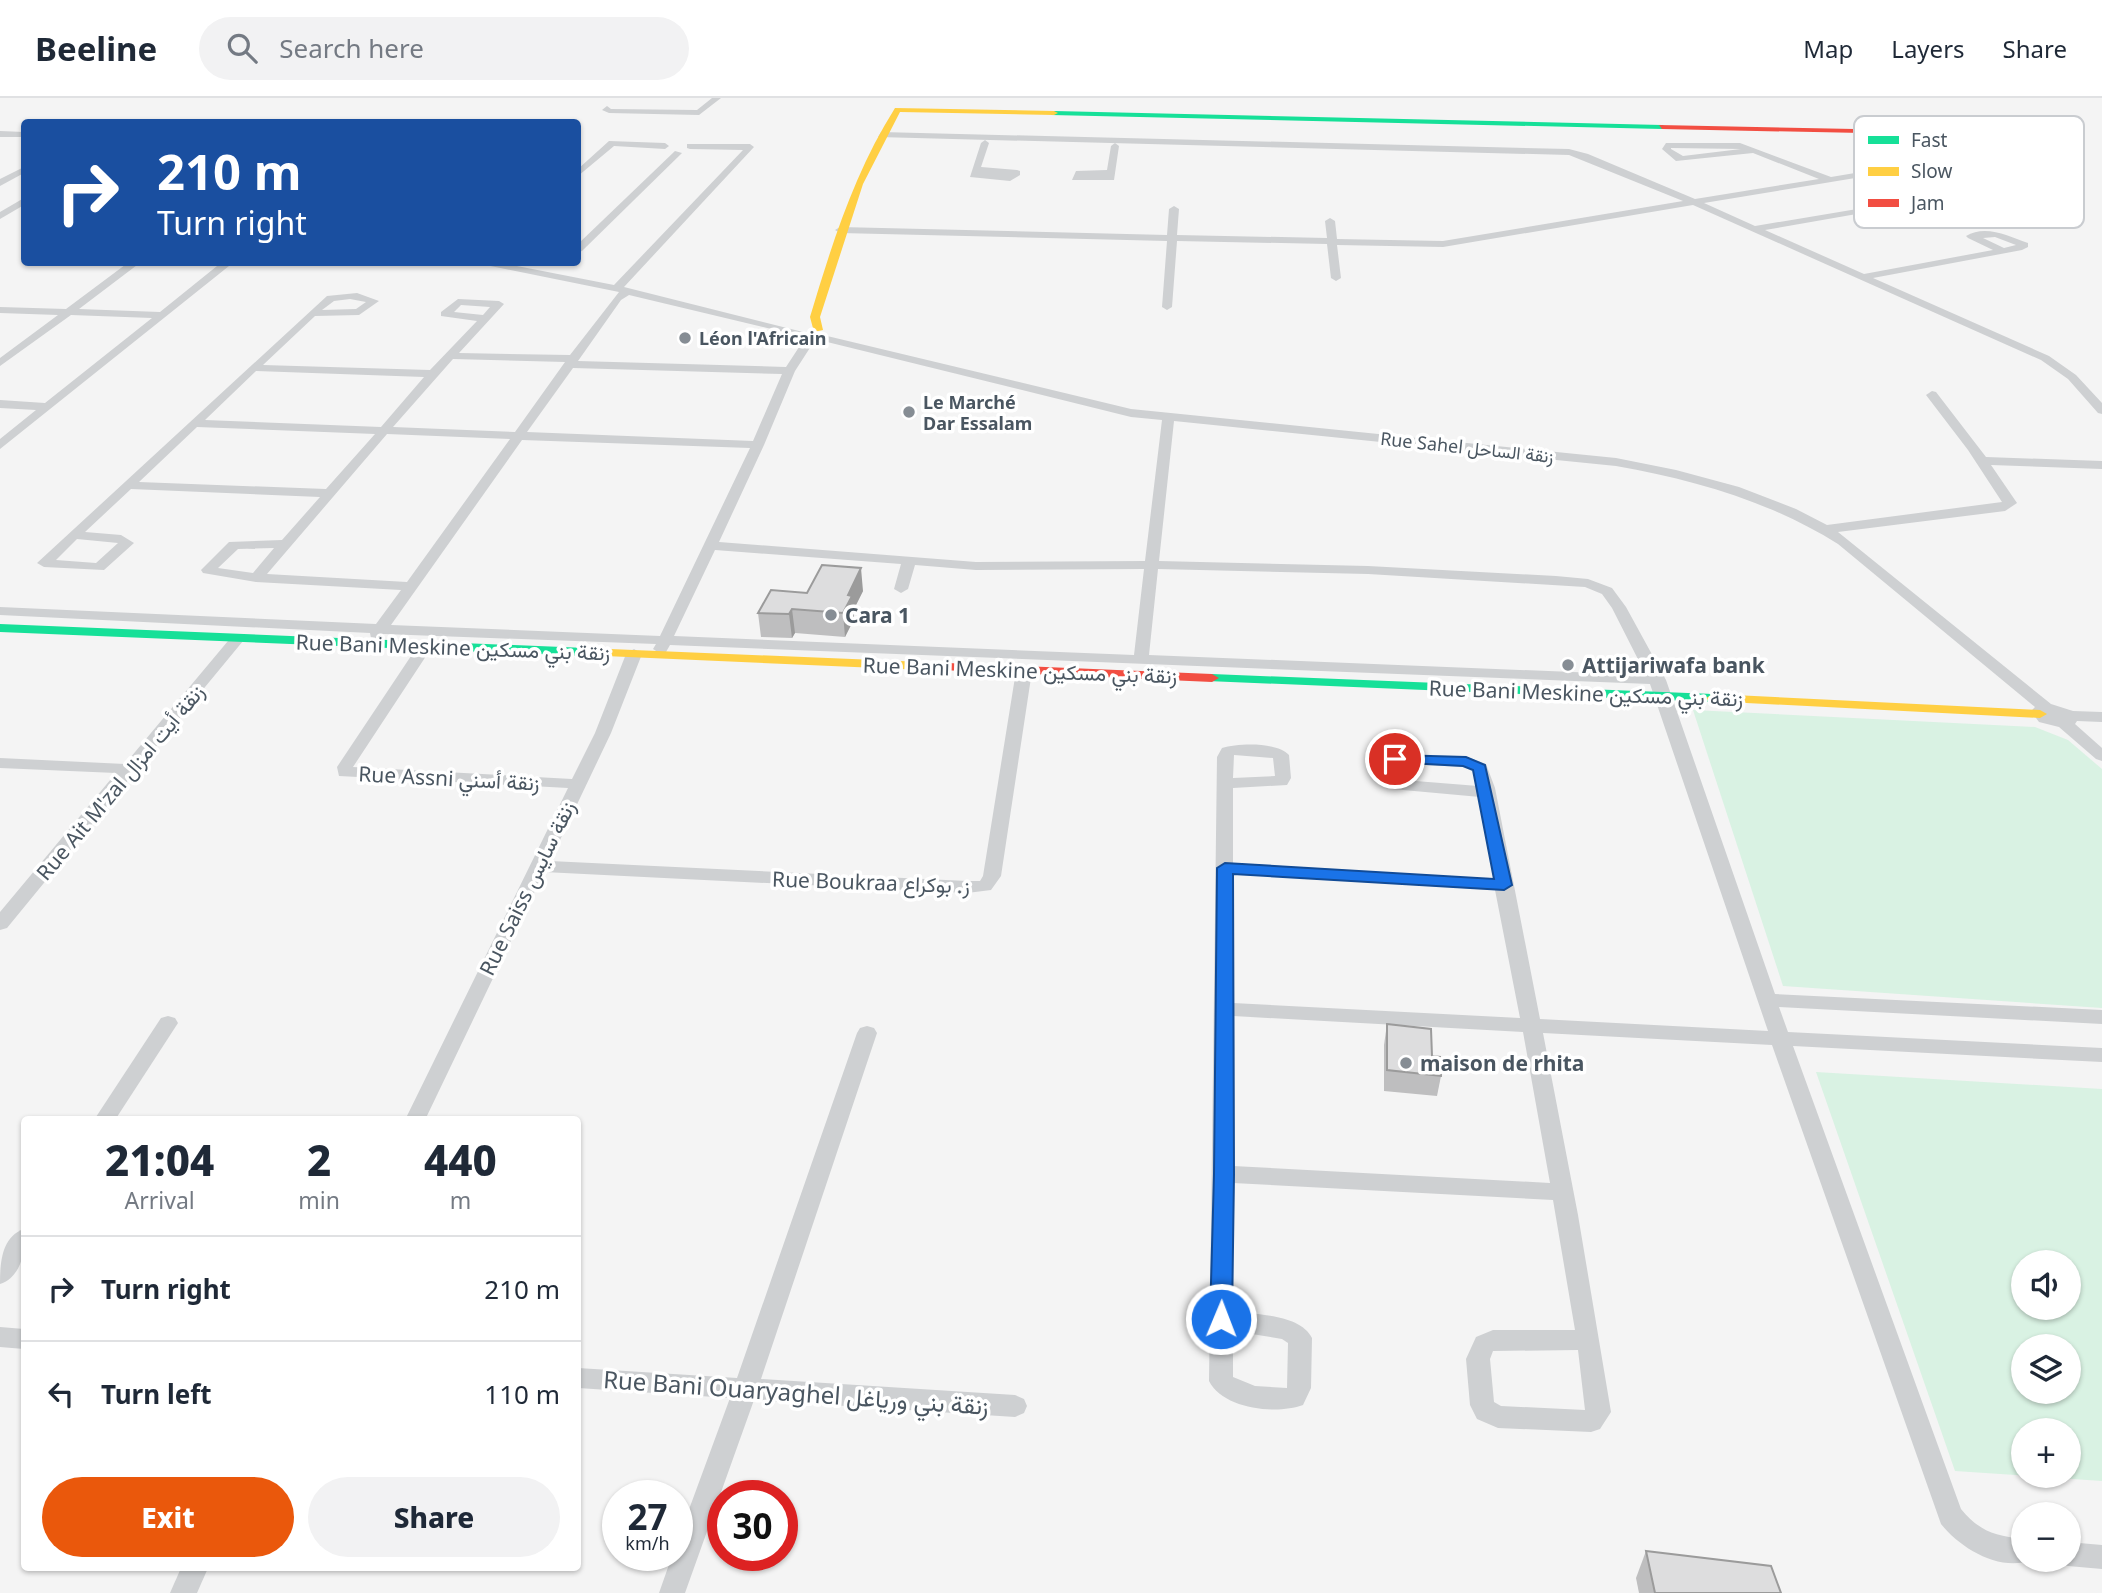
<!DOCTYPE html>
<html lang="en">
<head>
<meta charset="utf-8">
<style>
  body { margin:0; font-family:"Noto Sans",Vazirmatn,sans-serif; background:#f2f2f3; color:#1f2937; height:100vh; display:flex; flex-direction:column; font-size:26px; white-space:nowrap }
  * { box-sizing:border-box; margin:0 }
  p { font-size:23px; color:#747a83 }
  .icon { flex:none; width:38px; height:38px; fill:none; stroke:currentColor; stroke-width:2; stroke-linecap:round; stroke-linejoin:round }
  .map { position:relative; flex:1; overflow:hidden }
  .panel { position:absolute; left:21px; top:1018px; width:560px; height:455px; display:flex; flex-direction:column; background:#fff; border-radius:7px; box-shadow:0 2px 5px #0004 }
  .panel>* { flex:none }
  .top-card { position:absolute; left:21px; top:21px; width:560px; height:147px; border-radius:7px; box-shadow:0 2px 5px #0004; background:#1a4fa0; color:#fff; overflow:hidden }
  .tools { position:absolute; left:2011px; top:1152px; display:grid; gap:14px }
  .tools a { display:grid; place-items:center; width:70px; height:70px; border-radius:50%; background:#fff; box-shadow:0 2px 5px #0004; font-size:35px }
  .speed { position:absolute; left:602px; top:1382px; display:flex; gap:14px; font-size:35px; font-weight:700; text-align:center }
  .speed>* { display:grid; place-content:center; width:91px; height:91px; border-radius:50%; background:#fff; box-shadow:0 2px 5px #0004; line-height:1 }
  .speed small { font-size:18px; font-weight:400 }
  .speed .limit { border:10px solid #d22; background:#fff; color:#111 }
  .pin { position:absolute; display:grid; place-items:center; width:60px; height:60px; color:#fff; margin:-30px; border:4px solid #fff; border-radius:50%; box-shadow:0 2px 7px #0007 }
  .me { position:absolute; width:77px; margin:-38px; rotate:1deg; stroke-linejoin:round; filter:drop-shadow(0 0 5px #0008) }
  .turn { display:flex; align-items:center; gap:24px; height:147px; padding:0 21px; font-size:32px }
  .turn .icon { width:91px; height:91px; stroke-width:2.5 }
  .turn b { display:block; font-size:49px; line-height:60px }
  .eta { display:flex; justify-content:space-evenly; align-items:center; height:119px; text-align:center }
  .eta b { font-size:42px; font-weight:800; line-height:49px }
  .cta { display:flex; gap:14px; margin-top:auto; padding:14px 21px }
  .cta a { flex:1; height:80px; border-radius:42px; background:#ea580c; color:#fff; font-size:28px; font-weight:800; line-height:80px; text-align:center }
  .cta a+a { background:#f2f2f3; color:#1f2937 }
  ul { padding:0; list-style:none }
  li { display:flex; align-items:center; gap:21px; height:105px; padding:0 21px; border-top:2px solid #e0e1e3 }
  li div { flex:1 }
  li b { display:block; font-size:26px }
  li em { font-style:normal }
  header { display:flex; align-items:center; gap:42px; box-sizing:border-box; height:98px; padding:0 35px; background:#fff; border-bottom:2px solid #e0e1e3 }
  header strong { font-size:33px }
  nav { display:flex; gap:38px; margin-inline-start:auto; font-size:24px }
  .search { width:490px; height:63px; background:#f2f2f3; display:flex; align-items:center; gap:18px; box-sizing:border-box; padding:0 24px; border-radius:38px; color:#747a83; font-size:26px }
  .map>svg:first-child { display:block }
  .green { fill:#d9f2e3; fill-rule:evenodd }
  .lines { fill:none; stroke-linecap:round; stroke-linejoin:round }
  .street { fill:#ced0d2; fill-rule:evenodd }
  .fast { fill:#16e098; fill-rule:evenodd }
  .slow { fill:#ffcf43; fill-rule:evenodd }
  .jam { fill:#f24e42; fill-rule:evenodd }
  .wall { fill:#bebebf }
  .shaded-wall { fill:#9b9b9b }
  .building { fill:#ddddde; stroke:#9b9b9b; stroke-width:2 }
  .route { fill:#1a73e8; stroke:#114b97; stroke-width:2 }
  .poi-dot { fill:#868d94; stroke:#fff; stroke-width:2.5 }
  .labels { text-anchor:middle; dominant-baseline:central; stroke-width:7; stroke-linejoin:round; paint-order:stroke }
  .far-poi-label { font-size:18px; font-weight:bold; fill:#4a5661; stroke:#fff; text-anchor:start }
  .far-street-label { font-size:18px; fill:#4a5661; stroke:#fff }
  .poi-label { font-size:21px; font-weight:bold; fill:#4a5661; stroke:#fff; text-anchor:start }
  .street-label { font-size:21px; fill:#4a5661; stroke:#fff }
  .near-street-label { font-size:24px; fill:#4a5661; stroke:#fff }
  .key { fill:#fff; stroke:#c9ccd0; stroke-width:2 }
  .key-label { font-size:19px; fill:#4a5661 }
</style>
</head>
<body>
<header>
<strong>Beeline</strong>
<div class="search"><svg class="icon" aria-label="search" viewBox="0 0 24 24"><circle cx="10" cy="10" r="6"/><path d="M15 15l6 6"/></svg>Search here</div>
<nav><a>Map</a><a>Layers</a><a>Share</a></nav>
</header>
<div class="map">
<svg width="2102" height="1495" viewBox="0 0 2102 1495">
  <rect width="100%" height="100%" fill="#f4f4f4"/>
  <!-- green -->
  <g class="green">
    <polygon points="1693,612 2035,629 2068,642 2102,671 2102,910 1783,888"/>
    <path d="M1816 974 2102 991V1383L1955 1373ZM2023 1164H2068V1209H2023ZM2023 1248H2068V1293H2023ZM2023 1332H2068V1377H2023Z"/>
  </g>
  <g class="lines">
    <!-- street -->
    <g class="street">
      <polygon points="712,0 721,0 699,17 609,15 602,12 607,8 611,11 697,12"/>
      <polygon points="0,33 24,34 24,39 0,39"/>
      <path d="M881 34 1569 51 1588 56 1695 101 1819 81 1753 55 1676 63 1662 51 1666 45H1740L1831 79 2046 43 2049 48 1704 105 1755 128 1905 103 1927 105 1945 113V117L1924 122 1891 110 1765 132 1864 176 1993 152 1968 140 1966 138C1985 126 2009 138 2028 145V149L2022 152 1873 180 2049 258 2076 277 2102 305V316L2098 315 2068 281 2041 262 1693 107 1443 149 1337 147 1341 180 1336 183 1331 180 1327 146 1177 143 1172 209 1167 212 1162 209 1167 143 840 135 835 132 840 129 1167 137 1169 111 1174 108 1179 111 1177 137 1327 140 1325 123 1330 120 1335 123 1337 141 1443 143 1683 103 1569 57 878 39ZM1671 51V50L1741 51 1683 58ZM1904 108 1922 109 1933 114 1925 116ZM1995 139 2016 147 2004 150 1983 140Z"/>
      <polygon points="985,42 989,45 981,69 1017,72 1020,73 1020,77 1010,83 970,79 981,45"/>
      <polygon points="609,43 665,45 669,48 665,51 614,48 578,78 578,71"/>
      <polygon points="1115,45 1119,48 1114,82 1072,82 1076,73 1107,72 1111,48"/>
      <path d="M687 46H750L754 49 624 189 807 235 801 238 629 197 621 202 578 263 786 269 805 240H813L815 242 795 273 764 347 719 444 976 464 1145 463 1162 322 1131 319 819 242V238L823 237 1131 311 1616 360 1676 372 1739 389 1796 411 1827 427 2002 404 1968 352 1926 297 1932 293 1936 294 1986 359 2102 363V371L1991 367 2017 405 2005 413 1838 434 2051 606 2073 613 2102 614V624L2077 623 2075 626 2102 650V663L2096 661 2059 629 2039 624 2031 613 2035 609 1838 446C1769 403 1695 382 1616 368L1174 323 1159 463 1368 468 1556 478 1588 481 1612 490 1626 509 1666 582 1775 896 2102 912V926L1779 909 1788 934 2102 950V964L1793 948 1961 1411C1979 1433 1995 1438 2023 1441V1461L2032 1462C2000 1474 1961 1451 1941 1426L1772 947 1543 935 1578 1117 1611 1314 1600 1331 1591 1334 1498 1330 1477 1321 1470 1307 1466 1261 1476 1239 1493 1232H1575L1553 1102 1233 1085V1213C1256 1217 1300 1216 1312 1240L1311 1290 1303 1307C1276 1317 1223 1311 1209 1283L1217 659 1222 650C1239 645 1277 644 1289 657L1291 680 1287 687 1233 690V765L1494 781 1480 699 1392 691 1386 683 1384 664 1398 656 1470 660 1486 666 1495 690 1540 921 1768 933 1650 586 670 547 666 554 661 556 653 551 656 546 384 536 376 541 371 540 370 535 0 517V509L376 526 401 492 256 484 203 475 201 472 229 444 282 442 320 399 131 391 85 434 121 437 134 445 104 472 44 469 37 465 327 198 357 195 379 203 359 217 315 218 263 267 430 272 477 223 441 218V214L458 201 499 203 504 206 459 255 570 257 619 194 471 164H496L614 187 743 52 690 51 687 50ZM350 201 366 204 356 211 322 212 334 203ZM461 207 490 209 483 217 454 214ZM453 261 565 264 515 334 393 329ZM573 270 782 276 753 343 527 334ZM256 273 424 279 381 329 205 322ZM197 329 375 336 326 391 139 384ZM387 336 510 341 407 484 267 476ZM522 342 750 350 660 538 391 527ZM77 441 118 445 96 465 56 462ZM274 450 253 475 218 470 238 451ZM715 452 901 466 894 491 901 495 908 491 915 467 976 472 1144 471 1134 557 674 538ZM1158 471 1368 476 1585 489 1602 496 1612 510 1646 577 1149 557ZM1234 657 1273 660 1275 678 1233 680ZM1400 666 1467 669 1473 672 1478 688 1403 682ZM1233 776 1495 792 1520 920 1233 905ZM1233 918 1523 934 1550 1085 1233 1068ZM1233 1233 1282 1241 1288 1245 1287 1290 1255 1288 1233 1279ZM1578 1252 1585 1312 1501 1308 1494 1304 1490 1261 1493 1253Z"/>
      <polygon points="675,53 682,55 582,153 578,154 578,146"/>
      <polygon points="24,69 24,75 0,88 0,81"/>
      <polygon points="24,100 24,107 0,121 0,114"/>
      <polygon points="129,164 141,164 79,211 160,214 222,164 234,164 0,351 0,341 36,312 0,310 0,302 45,305 152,220 71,217 0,268 0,260 58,217 0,215 0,209 66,211"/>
      <polygon points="238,536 245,540 243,543 139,669 138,675 134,675 7,830 0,832 0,814 116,675 0,670 0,660 125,666 233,537"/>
      <polygon points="424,544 432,549 353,669 572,681 595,635 626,556 634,551 642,556 611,635 550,763 967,783 980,783 983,778 1016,573 1019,570 1029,570 1032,573 1001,778 991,792 967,795 544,774 425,1022 405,1022 568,690 339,678 337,669 419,546"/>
      <polygon points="168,918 175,920 178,925 115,1022 94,1022 161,920"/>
      <polygon points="867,928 874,930 877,935 761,1281 1015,1297 1024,1301 1027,1308 1024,1315 1015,1319 754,1302 685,1495 659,1495 672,1458 677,1458 677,1444 730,1300 578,1290 578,1270 737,1280 857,935 860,930"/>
      <path d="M24 1131C26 1151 22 1179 0 1186 0 1166 1 1139 24 1131Z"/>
      <polygon points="0,1229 24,1231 24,1251 0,1249"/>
      <polygon points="2068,1444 2102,1447 2102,1471 2068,1468 2059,1465 2057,1461 2068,1461"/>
      <polygon points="181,1470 208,1470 197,1495 170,1495"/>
    </g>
    <!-- fast -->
    <g class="fast">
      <polygon points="1054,13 1662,27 1666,29 1662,31 1051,17"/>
      <polygon points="0,526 610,551 617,555 610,559 0,534"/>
      <polygon points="1212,576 1713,596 1720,600 1713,604 1207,583 1205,580"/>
    </g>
    <!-- slow -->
    <g class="slow">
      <path d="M895 10 1054 13 1058 15 1054 17 900 14 863 86 820 219 823 232 814 234 810 219C832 146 854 75 895 10Z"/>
      <polygon points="610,551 924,564 931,568 924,572 605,558 603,555 605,552"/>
      <polygon points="1713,596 2040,612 2047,616 2040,620 1708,603 1706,600"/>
    </g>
    <!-- jam -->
    <g class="jam">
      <path d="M1659 27 2007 34 2032 36 2051 43 2046 48C2037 39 2021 39 2007 38L1662 31Z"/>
      <polygon points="924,564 1212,576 1219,580 1212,584 919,571 917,568"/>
    </g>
  </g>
  <!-- wall -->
  <g class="wall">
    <polygon points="863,493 853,513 854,521 845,539 795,535 792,540 761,539 758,515 807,495"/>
    <polygon points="1387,926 1432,958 1441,978 1437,998 1384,993 1384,947"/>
    <polygon points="1646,1453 1781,1495 1639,1495 1636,1480"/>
  </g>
  <!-- shaded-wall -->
  <g class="shaded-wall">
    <polygon points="861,470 863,493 853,513 854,521 845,539 843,515 848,497"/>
    <polygon points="792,511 795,535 792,540 789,516"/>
  </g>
  <!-- building -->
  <g class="building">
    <polygon points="822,467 861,470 848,497 852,498 843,515 792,511 789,516 758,515 771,492 807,495"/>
    <polygon points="1387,926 1431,931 1432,958 1440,959 1441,978 1387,972"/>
    <polygon points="1646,1453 1771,1468 1781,1495 1655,1495"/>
  </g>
  <!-- route -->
  <polygon class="route" points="1395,657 1466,659 1485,667 1512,787 1504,792 1233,776 1234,1076 1232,1221 1229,1227 1221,1229 1213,1227 1210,1221 1214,1076 1217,770 1225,765 1494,781 1473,672 1463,668 1390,664 1388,661 1390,658"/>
  <!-- markers -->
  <g class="poi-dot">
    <circle cx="685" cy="240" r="7"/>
    <circle cx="909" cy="314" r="7"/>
    <circle cx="831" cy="517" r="7"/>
    <circle cx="1568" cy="567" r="7"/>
    <circle cx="1406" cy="965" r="7"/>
  </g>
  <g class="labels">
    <!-- far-poi labels -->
    <g class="far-poi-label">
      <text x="699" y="240">Léon l'Africain</text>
      <text x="923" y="304">Le Marché<tspan x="923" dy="21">Dar Essalam</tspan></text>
    </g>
    <!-- far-street labels -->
    <g class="far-street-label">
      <text transform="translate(1467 349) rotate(6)">Rue Sahel زنقة الساحل</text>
    </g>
    <!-- poi labels -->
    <g class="poi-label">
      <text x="845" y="517">Cara 1</text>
      <text x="1582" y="567">Attijariwafa bank</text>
      <text x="1420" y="965">maison de rhita</text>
    </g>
    <!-- street labels -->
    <g class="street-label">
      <text transform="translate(453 549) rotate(2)">Rue Bani Meskine زنقة بني مسكين</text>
      <text transform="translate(1020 572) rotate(2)">Rue Bani Meskine زنقة بني مسكين</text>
      <text transform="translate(1586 595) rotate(2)">Rue Bani Meskine زنقة بني مسكين</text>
      <text transform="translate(449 680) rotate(3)">Rue Assni زنقة أسني</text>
      <text transform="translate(120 684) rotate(-50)">Rue Ait M'zal زنقة أيت امزال</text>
      <text transform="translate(871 784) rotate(2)">Rue Boukraa ز. بوكراع</text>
      <text transform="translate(527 790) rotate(-64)">Rue Saiss زنقة سايس</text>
    </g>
    <!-- near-street labels -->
    <g class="near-street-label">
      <text transform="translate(796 1294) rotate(4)">Rue Bani Ouaryaghel زنقة بني ورياغل</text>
    </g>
  </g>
  <!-- legend -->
  <rect x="1854" y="18" width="230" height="112" rx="10" class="key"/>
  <rect x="1868" y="38" width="31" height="8" fill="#16e098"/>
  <rect x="1868" y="69" width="31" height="9" fill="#ffcf43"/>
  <rect x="1868" y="101" width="31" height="8" fill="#f24e42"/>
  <g class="key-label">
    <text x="1911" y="49">Fast</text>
    <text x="1911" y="80">Slow</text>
    <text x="1911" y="112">Jam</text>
  </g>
</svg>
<div class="tools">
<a><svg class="icon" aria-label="sound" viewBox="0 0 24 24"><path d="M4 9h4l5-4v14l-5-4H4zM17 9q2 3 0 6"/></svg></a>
<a><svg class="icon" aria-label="layers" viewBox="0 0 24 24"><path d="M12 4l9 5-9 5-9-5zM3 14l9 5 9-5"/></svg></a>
<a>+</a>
<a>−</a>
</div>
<div class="speed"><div>27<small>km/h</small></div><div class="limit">30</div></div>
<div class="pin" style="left:1395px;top:661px;background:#d93025"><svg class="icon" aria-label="arrive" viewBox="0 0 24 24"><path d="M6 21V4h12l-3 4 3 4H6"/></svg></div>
<svg class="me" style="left:1221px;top:1221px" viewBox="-20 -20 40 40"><circle r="17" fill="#1a73e8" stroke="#fff" stroke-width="3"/><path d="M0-11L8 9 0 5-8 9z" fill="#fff"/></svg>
<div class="top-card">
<div class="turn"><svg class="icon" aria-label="right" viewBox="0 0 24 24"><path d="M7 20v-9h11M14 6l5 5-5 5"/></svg><div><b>210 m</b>Turn right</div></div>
</div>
<section class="panel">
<div class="eta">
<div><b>21:04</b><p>Arrival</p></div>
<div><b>2</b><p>min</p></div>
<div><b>440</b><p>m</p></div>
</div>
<ul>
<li><svg class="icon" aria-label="right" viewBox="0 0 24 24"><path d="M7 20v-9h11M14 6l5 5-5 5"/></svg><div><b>Turn right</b></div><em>210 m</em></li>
<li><svg class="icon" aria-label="left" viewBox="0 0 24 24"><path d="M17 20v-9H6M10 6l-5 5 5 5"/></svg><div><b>Turn left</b></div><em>110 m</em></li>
</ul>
<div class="cta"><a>Exit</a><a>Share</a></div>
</section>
</div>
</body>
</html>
